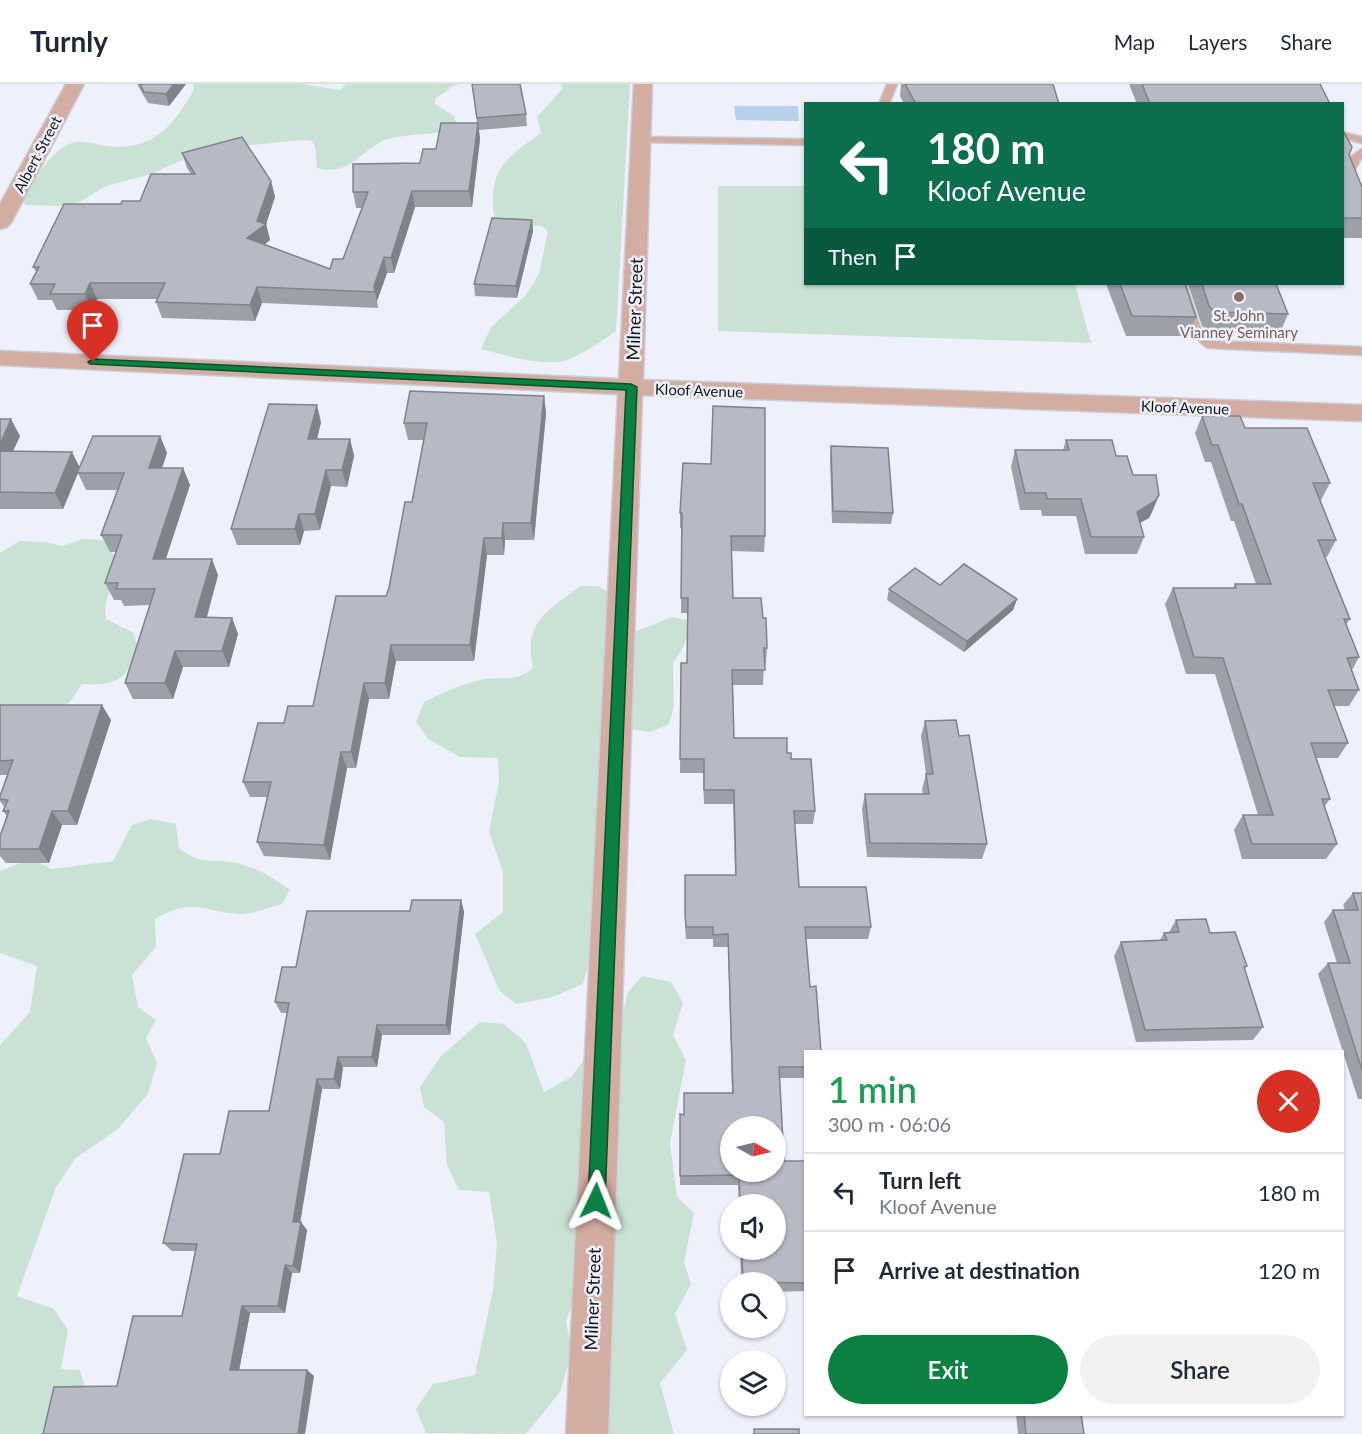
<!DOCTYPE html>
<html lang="en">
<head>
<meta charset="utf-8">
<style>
  body { margin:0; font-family:Lato,sans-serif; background:#f2f2f3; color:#1f2937; height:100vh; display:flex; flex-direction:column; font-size:22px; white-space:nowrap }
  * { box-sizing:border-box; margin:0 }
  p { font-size:20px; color:#747a83 }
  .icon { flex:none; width:33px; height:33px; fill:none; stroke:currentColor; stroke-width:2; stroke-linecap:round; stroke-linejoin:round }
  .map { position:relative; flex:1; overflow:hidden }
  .details { position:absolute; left:804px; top:966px; width:540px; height:366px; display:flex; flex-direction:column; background:#fff; border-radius:0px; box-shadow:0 2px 4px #0004 }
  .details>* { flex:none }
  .hud { position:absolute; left:804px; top:18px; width:540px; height:183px; border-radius:0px; box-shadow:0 2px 4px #0004; background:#0b6e4f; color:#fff; overflow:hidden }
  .needle { width:39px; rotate:98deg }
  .fabs { position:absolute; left:720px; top:1032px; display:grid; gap:12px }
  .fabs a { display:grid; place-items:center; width:66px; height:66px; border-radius:50%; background:#fff; box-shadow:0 2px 4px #0004; font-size:30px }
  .pin { position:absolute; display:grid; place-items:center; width:51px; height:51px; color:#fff; margin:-62px -26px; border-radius:50% 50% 50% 0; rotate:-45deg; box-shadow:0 0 6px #0007 }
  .pin .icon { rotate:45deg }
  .me { position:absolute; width:66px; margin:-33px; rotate:2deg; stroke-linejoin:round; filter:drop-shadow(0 0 4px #0008) }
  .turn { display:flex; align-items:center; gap:21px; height:126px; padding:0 24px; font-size:27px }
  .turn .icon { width:78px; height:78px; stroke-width:2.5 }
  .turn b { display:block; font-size:42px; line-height:51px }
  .then { display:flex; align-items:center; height:57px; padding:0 24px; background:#0003; gap:12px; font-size:22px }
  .round { display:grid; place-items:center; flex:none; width:63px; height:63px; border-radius:32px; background:#f2f2f3 }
  .overview { display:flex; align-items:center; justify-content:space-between; height:102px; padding:0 24px }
  h1 { font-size:36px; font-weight:600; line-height:45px; color:#1e9e55 }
  .cta { display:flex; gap:12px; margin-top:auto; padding:12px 24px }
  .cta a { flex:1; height:69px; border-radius:36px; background:#0b8043; color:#fff; font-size:24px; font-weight:600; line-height:69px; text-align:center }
  .cta a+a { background:#f2f2f3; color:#1f2937 }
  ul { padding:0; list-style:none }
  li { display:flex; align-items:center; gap:18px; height:78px; padding:0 24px; border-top:2px solid #e0e1e3 }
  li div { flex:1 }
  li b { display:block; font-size:22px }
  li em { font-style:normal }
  header { display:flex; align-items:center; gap:36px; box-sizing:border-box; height:84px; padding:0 30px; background:#fff; border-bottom:2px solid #e0e1e3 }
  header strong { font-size:28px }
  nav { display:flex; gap:33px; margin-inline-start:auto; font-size:21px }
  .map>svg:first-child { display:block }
  .green { fill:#cae2d3 }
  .water { fill:#b9d0ec }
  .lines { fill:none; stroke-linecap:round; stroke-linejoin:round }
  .lane-casing { stroke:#cbced8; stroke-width:3 }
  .street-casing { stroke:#cbced8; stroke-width:3 }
  .lane { fill:#d3aca2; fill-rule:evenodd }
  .street { fill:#d3aca2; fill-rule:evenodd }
  .wall { fill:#9da0a9 }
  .shaded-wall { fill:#808289 }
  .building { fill:#b7bac4; stroke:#808289; stroke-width:1.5; fill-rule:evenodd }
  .route { fill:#0b8043; stroke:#07532c; stroke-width:1.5 }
  .education-dot { fill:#8d6e63; stroke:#eef1fc; stroke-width:2 }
  .labels { text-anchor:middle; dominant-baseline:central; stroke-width:5; stroke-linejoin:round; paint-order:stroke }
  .far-street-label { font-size:15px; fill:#141519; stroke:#eef1fc }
  .far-education-label { font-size:15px; fill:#785e54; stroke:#eef1fc }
  .street-label { font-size:18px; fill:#141519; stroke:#eef1fc }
</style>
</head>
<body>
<header>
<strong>Turnly</strong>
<nav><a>Map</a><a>Layers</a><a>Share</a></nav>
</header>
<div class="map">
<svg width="1362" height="1350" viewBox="0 0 1362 1350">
  <rect width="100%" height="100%" fill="#eef1fc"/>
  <!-- green -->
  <g class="green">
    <path d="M193 0H302L340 6 346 0H460L452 3 435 15V20L454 32 457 42 452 47C432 50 411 50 392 54 363 60 353 94 317 84L315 62 312 57 303 56 220 64 189 73 151 90 106 102 80 118 58 122 26 121 22 116C35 96 47 71 69 60 80 55 94 60 105 62 152 68 174 42 194 5Z"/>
    <path d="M560 0H630L616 247C604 256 574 276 559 278 534 280 505 271 481 265L491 243 526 211 539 190 548 147 541 142 497 140C492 129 493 121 493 109 495 79 518 66 541 49L537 33 563 4Z"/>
    <polygon points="718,102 805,102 806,200 1075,200 1091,259 718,247"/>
    <path d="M83 455 103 456C136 495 101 497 106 535L134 549 139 570C122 597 115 602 82 600L69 619 33 631 0 635V469L20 457 45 458 62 462Z"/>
    <path d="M580 502H598L608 508 607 524 634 548 672 533 687 536C691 550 683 567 673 578L674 622 669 640 650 648 631 645 625 656 621 749 629 762 593 862 583 900 553 913 516 920 499 906 475 850 503 828V788L489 748 499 697 498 674 460 673 428 655 416 638 424 618C442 609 460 601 480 596 503 591 513 600 533 584 523 537 547 528 580 502Z"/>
    <path d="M151 735 176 740 179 764C202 781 205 775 231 778 252 781 273 793 290 806L282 820C270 823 254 830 241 830 202 828 195 812 155 835L156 863 132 891 138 923 156 936 146 954 157 979 148 1010 118 1045 76 1074 56 1103 17 1212 54 1225 68 1246 61 1285 80 1286 85 1304 54 1350H0V961L30 928 37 882 0 869V787L31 775 52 785 113 777 132 741Z"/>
    <polygon points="642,892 671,898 683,919 673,951 686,976 670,1059 677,1113 694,1129 684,1178 691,1200 675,1230 687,1266 660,1299 674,1350 606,1350 597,1287 614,1232 605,1217 576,1209 566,1238 572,1267 560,1308 526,1350 426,1349 416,1325 433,1300 475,1291 493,1206 497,1159 489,1108 459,1106 447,1081 444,1038 424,1023 420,1003 441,972 480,938 504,940 526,959 544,1008 571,993 583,977 612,971 628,908"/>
  </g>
  <!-- water -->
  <polygon class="water" points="734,22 798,22 799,37 736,36"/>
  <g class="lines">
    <defs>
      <g id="lane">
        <polygon points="887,0 897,0 889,20 879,20"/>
        <polygon points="1342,48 1362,53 1362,59 1342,54"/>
        <polygon points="641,53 806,55 806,61 638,58 636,56"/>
        <polygon points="1362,65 1362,73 1353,89 1362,112 1362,128 1357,125 1343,89 1350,73"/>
        <path d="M1175 200H1186L1200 243 1214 257 1362 263V271L1208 264C1186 251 1180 222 1175 200Z"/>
      </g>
      <g id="street">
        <polygon points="66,0 84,0 11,139 7,143 0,145 0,120"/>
        <polygon points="634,0 652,0 643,296 1362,321 1362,337 642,311 608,1350 566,1350 618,310 0,281 0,267 619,295"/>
      </g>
    </defs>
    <!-- lane casing -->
    <use href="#lane" class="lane-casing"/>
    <!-- street casing -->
    <use href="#street" class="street-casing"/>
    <!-- lane -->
    <use href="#lane" class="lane"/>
    <!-- street -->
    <use href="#street" class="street"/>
  </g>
  <!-- wall -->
  <g class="wall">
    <polygon points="137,0 186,0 169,22 148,19"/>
    <polygon points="472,0 526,30 527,42 479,46 480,55 472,123 415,123 394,189 387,189 377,217 378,224 262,219 255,237 162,234 156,218 158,215 97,215 92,226 57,226 52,216 38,216 30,200 36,188 33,183 121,120 140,117 191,90 187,84 182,69 271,97 275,113 266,140 270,156 264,161 330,185 343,175 362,124 356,124 353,108 420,79 436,65 477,39"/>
    <polygon points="901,0 1053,0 1059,20 904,20 900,12"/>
    <polygon points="1129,0 1320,0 1330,20 1137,20"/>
    <polygon points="1342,45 1349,71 1362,103 1362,154 1342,154"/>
    <polygon points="532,136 533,147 517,214 475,212 474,200"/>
    <polygon points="1106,200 1185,200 1196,233 1188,252 1126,252"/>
    <polygon points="1188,200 1276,200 1288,230 1280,249 1208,248 1202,242"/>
    <polygon points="544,312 546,329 534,456 505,456 504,471 487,471 474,577 396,577 389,615 369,615 356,684 347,684 330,776 264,772 257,758 267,713 250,713 243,698 284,639 313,622 386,512 389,504 412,418 424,356 408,356 404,339"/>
    <polygon points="1202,332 1245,344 1330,399 1321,416 1320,416 1336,456 1327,473 1325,473 1350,535 1346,541 1359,573 1352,586 1359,606 1349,622 1334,622 1348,659 1338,674 1316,674 1330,715 1324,723 1337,760 1326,775 1242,775 1234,746 1243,731 1258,731 1215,590 1186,590 1165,520 1173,504 1233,504 1235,500 1256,500 1234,437 1231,437 1211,378 1205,378 1195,349"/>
    <polygon points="0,335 20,352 13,367 80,384 160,352 167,369 162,384 183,384 190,401 166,475 218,491 207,533 232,534 238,550 229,583 183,583 173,615 133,615 125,599 150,521 124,522 121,516 114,516 105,499 116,468 110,468 101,451 118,406 86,406 78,389 63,425 0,425"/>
    <polygon points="321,338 317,355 350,355 354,372 347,403 331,402 320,446 304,447 300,461 237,461 231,445"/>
    <polygon points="1066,356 1116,372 1133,391 1159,411 1152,428 1149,434 1140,439 1144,453 1137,470 1085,470 1076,432 1042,432 1041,426 1020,426 1011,383 1015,366 1063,366"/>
    <polygon points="831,362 893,429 891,440 832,439 830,374"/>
    <polygon points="680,429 765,452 764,468 731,467 733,514 763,534 767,564 766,579 764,579 763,601 733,601 734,654 787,669 791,675 815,727 813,740 795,740 799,803 871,843 868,855 806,855 806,994 779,994 784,1077 806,1077 806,1207 776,1208 776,1198 741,1198 740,1166 776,1166 776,1120 739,1120 738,1101 680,1101 680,1030 684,1031 732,1009 728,863 713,863 713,855 686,855 685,842 685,791 735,791 733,720 704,720 703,689 680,689 681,579 687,579 688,529 681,529 682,444 680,444"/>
    <polygon points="940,501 1017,515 1013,526 964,568 887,516 889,505"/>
    <polygon points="0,621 111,636 77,741 62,741 49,779 6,779 0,772 0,752 7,732 3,727 5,724 0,717 0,712 8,691 0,691"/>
    <polygon points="925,637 959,652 987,760 982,775 867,773 862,725 865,710 923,710 922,705 926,690 921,652"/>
    <polygon points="1353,809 1362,809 1362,1015 1358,1015 1318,890 1328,879 1337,879 1324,838 1333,826 1345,826 1343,821"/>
    <polygon points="461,816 464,828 450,951 382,951 377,983 343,983 340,1005 322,1005 300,1138 307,1146 300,1189 292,1189 285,1229 250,1229 239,1286 314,1292 117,1302 182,1232 195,1167 172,1167 163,1159 220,1070 269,1027 287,929 281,929 275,918 296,883 410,827"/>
    <polygon points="1176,836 1210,849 1247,882 1245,885 1263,943 1253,956 1136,958 1114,872 1121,858 1160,856 1164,849 1169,848"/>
    <polygon points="1016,1330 1081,1330 1084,1350 1018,1350"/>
  </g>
  <!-- shaded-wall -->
  <g class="shaded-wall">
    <polygon points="174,0 186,0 169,22 166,10"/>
    <polygon points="478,39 480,55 472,123 469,107"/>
    <polygon points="271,97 275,113 266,140 270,156 252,170 247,154 257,137"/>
    <polygon points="412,107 415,123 394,189 391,174"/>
    <polygon points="532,136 533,147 517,214 516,202"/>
    <polygon points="384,173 387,189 377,217 378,224 374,202"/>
    <polygon points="90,199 97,215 92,226 85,210"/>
    <polygon points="257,203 262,219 255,237 250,221"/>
    <polygon points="544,312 546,329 534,456 531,439"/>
    <polygon points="317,321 321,338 313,372 308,355"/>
    <polygon points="11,335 20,352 5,384 0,374 0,360"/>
    <polygon points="160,352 167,369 156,401 149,384"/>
    <polygon points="350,355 354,372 347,403 342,386"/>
    <polygon points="72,368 80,384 63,425 55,409"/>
    <polygon points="183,384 190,401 160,492 153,475"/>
    <polygon points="326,386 331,402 320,446 315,430"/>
    <polygon points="1159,411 1152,428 1149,434 1130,444 1137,428"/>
    <polygon points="299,430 304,447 300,461 295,445"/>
    <polygon points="503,439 505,456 504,471 502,454"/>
    <polygon points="484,454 487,471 474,577 470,561"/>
    <polygon points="212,475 218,491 202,550 195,533"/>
    <polygon points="1017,515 1013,526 964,568 967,557"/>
    <polygon points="232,534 238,550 229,583 222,567"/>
    <polygon points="391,561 396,577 389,615 385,599"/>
    <polygon points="175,567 183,583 173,615 165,599"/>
    <polygon points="364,599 369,615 356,684 351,668"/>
    <polygon points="102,621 111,636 77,741 68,727"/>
    <polygon points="341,668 347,684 330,776 324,761"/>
    <polygon points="52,727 62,741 49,779 39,765"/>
    <polygon points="461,816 464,828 450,951 446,941"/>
    <polygon points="377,941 382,951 377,983 372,973"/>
    <polygon points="338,973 343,983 340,1005 334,995"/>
    <polygon points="317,995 322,1005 299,1146 293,1138"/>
    <polygon points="301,1138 307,1146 300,1189 293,1182"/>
    <polygon points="285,1181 292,1189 285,1229 278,1222"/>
    <polygon points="242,1222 250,1229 238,1292 230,1286"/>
    <polygon points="307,1286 314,1292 305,1350 298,1350"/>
  </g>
  <!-- building -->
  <g class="building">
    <polygon points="140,0 174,0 166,10 144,8"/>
    <polygon points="472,0 520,0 526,30 477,34"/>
    <polygon points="905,0 1053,0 1059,20 916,20"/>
    <polygon points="1142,0 1320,0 1330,20 1150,20"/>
    <polygon points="441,39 478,39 469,107 412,107 391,174 384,173 374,202 375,208 257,203 250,221 156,218 165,199 90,199 85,210 50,210 55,200 30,200 39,183 33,183 64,120 121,120 122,117 140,117 151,90 195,90 182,69 242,53 271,97 257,137 266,140 247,154 330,185 333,175 343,175 368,108 353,108 353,80 420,79 423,65 436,65"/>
    <polygon points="1342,45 1352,63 1349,71 1362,103 1362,134 1342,134"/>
    <polygon points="492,134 532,136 516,202 474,200"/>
    <polygon points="1120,200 1185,200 1196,233 1132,232"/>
    <polygon points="1202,200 1276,200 1288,230 1215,228 1209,222"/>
    <polygon points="410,307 544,312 531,439 503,439 502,454 484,454 470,561 391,561 385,599 364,599 351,668 341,668 324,761 257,758 271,698 243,698 258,639 284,639 288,622 313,622 336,512 386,512 389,504 405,418 412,418 427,339 404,339"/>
    <polygon points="269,320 317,321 308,355 350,355 342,386 326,386 315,430 299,430 295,445 231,445"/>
    <path d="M713 322 765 324V452H731L733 514H761L763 534H766L767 564H764L765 586H732L734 654H787V669H791V675H811L815 727H794L799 803H866L871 843H805L810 903 816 902 821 968H806V983H779L784 1077H806V1199L743 1198 742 1166H776V1120H740L739 1091 680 1092V1030L684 1031V1009H733L728 850 713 851V843H686L685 829V791H736L734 706H704V675H680L681 579H687L688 514H681L682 429H680L683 379 711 380ZM730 1042H776V1088H730Z"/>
    <polygon points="1202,332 1240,332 1245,344 1307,344 1330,399 1313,399 1336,456 1318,456 1350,535 1344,535 1359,573 1347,574 1359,606 1328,606 1348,659 1311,659 1330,715 1322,715 1337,760 1252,760 1243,731 1273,731 1223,574 1194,573 1173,504 1236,504 1235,500 1271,500 1242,420 1239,420 1218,361 1212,361"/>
    <polygon points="0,335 11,335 0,360"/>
    <polygon points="93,352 160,352 149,384 183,384 153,475 212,475 195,533 232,534 222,567 175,567 165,599 125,599 155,505 116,505 118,499 105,499 122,451 101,451 124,389 77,389"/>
    <polygon points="1066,356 1112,356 1116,372 1127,372 1133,391 1156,391 1159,411 1155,417 1137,428 1144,453 1091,453 1081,415 1047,415 1046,409 1025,409 1015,366 1069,366"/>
    <polygon points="831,362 888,364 893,429 833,427"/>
    <polygon points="0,367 72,368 55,409 0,408"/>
    <polygon points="964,480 1017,515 967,557 889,505 915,484 940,501"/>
    <polygon points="0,621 102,621 68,727 52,727 39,765 0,765 0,752 9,727 3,727 8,716 0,715 0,712 13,676 0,677"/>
    <polygon points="956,636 959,652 969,651 987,760 870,759 865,710 929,710 926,690 933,690 925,637"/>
    <polygon points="1353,809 1362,809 1362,986 1328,879 1350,879 1333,826 1358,826"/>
    <polygon points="412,816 461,816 446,941 377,941 372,973 338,973 334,995 317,995 293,1138 301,1138 293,1182 285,1181 278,1222 242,1222 230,1286 307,1286 298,1350 43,1350 54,1303 117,1302 133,1232 182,1232 197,1160 163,1159 184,1070 220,1070 229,1027 269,1027 289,919 275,918 282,883 296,883 307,827 410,827"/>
    <polygon points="1206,835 1210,849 1235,848 1247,882 1244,883 1263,943 1145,946 1121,858 1167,856 1164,849 1179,848 1176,836"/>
    <polygon points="1024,1330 1081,1330 1084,1350 1026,1350"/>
    <rect x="754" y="1345" width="45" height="5"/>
  </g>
  <!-- route -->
  <polygon class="route" points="93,275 631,300 637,303 605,1117 602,1123 596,1126 590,1123 588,1117 626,306 90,280 88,278"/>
  <!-- markers -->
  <circle class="education-dot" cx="1239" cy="213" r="6"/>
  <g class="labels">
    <!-- far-street labels -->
    <g class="far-street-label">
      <text transform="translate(37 70) rotate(-62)">Albert Street</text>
      <text transform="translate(699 306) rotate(2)">Kloof Avenue</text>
      <text transform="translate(1185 323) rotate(2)">Kloof Avenue</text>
    </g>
    <!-- far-education labels -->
    <g class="far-education-label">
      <text x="1239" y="231">St. John<tspan x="1239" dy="17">Vianney Seminary</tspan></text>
    </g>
    <!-- street labels -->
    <g class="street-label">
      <text transform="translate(634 225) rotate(-88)">Milner Street</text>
      <text transform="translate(592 1215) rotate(-88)">Milner Street</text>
    </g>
  </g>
</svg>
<div class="fabs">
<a><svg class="needle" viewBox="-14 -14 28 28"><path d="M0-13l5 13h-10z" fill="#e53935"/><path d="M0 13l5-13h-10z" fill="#747a83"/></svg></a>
<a><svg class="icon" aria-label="sound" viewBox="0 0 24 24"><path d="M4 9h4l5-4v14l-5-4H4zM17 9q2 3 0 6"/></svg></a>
<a><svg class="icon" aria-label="search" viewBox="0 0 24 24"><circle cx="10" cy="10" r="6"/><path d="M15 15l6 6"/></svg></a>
<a><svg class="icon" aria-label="layers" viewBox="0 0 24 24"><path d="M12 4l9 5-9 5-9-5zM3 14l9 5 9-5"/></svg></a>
</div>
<div class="pin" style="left:93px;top:278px;background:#d93025"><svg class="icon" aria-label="arrive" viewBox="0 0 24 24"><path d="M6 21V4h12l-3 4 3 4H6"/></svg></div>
<svg class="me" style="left:596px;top:1117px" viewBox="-20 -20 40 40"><path d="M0-17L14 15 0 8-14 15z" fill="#0b8043" stroke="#fff" stroke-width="4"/></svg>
<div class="hud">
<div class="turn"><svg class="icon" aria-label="left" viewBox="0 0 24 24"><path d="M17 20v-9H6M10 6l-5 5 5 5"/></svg><div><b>180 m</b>Kloof Avenue</div></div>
<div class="then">Then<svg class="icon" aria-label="arrive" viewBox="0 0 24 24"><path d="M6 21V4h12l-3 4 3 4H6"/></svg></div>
</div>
<section class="details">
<div class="overview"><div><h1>1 min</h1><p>300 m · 06:06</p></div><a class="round" style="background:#d93025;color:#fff"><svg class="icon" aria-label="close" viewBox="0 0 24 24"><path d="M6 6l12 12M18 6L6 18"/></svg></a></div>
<ul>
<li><svg class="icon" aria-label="left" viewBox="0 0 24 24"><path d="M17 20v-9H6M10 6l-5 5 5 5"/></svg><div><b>Turn left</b><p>Kloof Avenue</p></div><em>180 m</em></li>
<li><svg class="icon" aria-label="arrive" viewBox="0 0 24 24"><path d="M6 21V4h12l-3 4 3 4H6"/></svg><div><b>Arrive at destination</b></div><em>120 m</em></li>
</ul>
<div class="cta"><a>Exit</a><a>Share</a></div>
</section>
</div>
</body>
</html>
